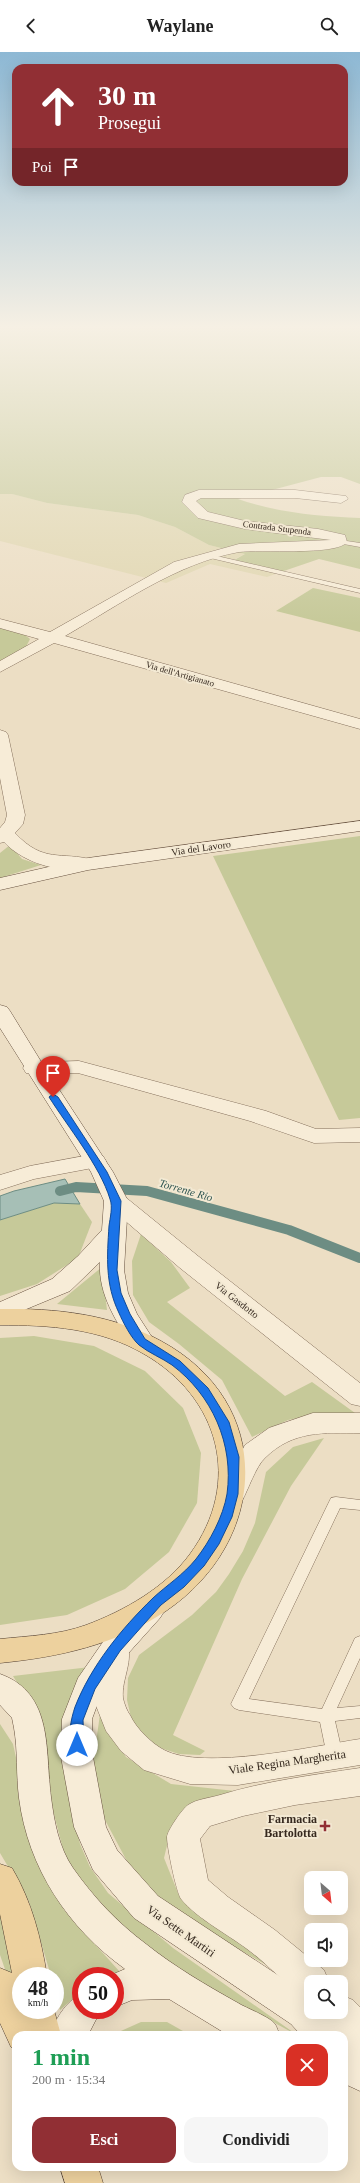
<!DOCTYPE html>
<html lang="it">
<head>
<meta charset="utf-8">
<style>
  body { margin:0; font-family:"Times New Roman",serif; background:#f6f6f6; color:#222; height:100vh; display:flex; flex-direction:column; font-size:15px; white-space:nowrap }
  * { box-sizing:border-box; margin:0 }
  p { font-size:13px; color:#767676 }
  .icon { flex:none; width:22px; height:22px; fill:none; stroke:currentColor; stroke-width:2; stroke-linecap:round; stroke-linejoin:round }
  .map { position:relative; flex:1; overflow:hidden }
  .sheet { position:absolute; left:12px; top:1979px; width:336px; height:140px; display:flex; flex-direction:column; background:#fff; border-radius:12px; box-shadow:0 4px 16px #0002 }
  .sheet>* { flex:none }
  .top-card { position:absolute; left:12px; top:12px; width:336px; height:122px; border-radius:12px; box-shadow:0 4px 16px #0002; background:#912f34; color:#fff; overflow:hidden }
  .needle { width:26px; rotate:152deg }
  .tools { position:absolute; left:304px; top:1819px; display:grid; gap:8px }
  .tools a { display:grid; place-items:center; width:44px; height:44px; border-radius:8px; background:#fff; box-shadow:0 4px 16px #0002; font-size:20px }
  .speed { position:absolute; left:12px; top:1915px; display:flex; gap:8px; font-size:20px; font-weight:700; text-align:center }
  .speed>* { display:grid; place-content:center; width:52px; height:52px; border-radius:50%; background:#fff; box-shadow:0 4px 16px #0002; line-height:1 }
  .speed small { font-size:10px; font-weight:400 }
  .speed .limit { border:6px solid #d22; background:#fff; color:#111 }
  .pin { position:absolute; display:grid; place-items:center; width:34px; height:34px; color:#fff; margin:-41px -17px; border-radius:50% 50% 50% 0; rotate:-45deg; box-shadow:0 0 4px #0007 }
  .pin .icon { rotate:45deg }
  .me { position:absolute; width:44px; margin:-22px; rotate:0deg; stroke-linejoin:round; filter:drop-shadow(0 0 3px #0008) }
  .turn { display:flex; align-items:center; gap:14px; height:84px; padding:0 20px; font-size:18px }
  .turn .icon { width:52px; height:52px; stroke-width:2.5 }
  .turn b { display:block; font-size:28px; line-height:34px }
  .then { display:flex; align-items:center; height:38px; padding:0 20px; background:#0003; gap:8px; font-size:15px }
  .round { display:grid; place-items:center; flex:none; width:42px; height:42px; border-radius:12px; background:#f6f6f6 }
  .headline { display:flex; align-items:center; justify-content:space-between; height:68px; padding:0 20px }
  h1 { font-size:24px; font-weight:600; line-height:30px; color:#1e9e55 }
  .button { display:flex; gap:8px; margin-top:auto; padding:8px 20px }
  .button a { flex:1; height:46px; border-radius:12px; background:#912f34; color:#fff; font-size:16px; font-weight:600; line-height:46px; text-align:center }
  .button a+a { background:#f6f6f6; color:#222 }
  header { display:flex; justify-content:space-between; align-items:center; height:52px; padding:0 20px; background:#fff; font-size:18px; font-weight:600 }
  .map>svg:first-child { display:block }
  .farmland { fill:#e1d7b2 }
  .green { fill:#c6c999 }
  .water { fill:#a6bfb6; stroke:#6d8d83 }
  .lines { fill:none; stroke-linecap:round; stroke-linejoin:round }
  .stream { stroke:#6d8d83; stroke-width:10 }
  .lane-casing { stroke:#85705c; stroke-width:1 }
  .street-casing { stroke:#85705c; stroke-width:1 }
  .secondary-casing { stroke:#67513f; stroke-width:1 }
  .primary-casing { stroke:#533f30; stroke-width:1 }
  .lane { fill:#f7ecd7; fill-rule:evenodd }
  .street { fill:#f7ecd7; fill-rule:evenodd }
  .secondary { fill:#f7ecd7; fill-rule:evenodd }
  .primary { fill:#edd19e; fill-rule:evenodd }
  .route { fill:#1a73e8; stroke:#114b97 }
  .poi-dot { fill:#912f34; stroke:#f3e9d3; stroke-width:1.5 }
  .labels { text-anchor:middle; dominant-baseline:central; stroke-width:4; stroke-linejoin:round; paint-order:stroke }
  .far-street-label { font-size:9px; fill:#36291f; stroke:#f3e9d3 }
  .street-label { font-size:10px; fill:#36291f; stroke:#f3e9d3 }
  .water-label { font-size:11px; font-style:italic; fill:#2f5551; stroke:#f3e9d3 }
  .near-street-label { font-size:12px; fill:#36291f; stroke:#f3e9d3 }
  .near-poi-label { font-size:12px; font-weight:bold; fill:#36291f; stroke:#f3e9d3; text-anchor:end }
</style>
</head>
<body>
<header><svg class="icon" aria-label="back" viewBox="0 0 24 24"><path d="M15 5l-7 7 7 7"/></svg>Waylane<svg class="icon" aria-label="search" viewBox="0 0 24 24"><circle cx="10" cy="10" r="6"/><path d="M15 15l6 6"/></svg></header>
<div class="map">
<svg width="360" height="2131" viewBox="0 0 360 2131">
  <rect width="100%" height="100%" fill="#ecdec4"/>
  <!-- farmland -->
  <polygon class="farmland" points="0,442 12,442 47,451 138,463 175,475 209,493 245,502 229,510 278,521 267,525 210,512 166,531 0,489"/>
  <!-- green -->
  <g class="green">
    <path d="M0 275H360V432L341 425H321L238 447C278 461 318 464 360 466V517L319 507 278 521 229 511 245 502 209 493 175 475 138 463 47 451 12 442H0Z"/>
    <polygon points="313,536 360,546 360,580 276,559"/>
    <polygon points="0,576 25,583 30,587 26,595 0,609"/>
    <polygon points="360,784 360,1066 339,1068 213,804"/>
    <polygon points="10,793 22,807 41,813 0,826 0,801"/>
    <polygon points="54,1151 80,1152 92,1170 78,1206 37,1232 0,1244 0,1168"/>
    <polygon points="141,1182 171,1210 190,1236 167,1250 285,1344 312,1330 355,1361 323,1361 288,1368 252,1385 222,1328 179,1292 149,1270 133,1243 132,1209"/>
    <polygon points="102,1215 107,1258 57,1252"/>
    <polygon points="34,1284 94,1294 145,1319 183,1356 201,1401 197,1451 169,1500 125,1537 67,1563 0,1573 0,1286"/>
    <polygon points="324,1386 291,1434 242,1527 173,1683 205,1699 200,1703 179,1702 151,1693 132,1670 127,1648 128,1626 139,1603 192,1563 216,1540 229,1522 243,1499 255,1471 266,1420 293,1395"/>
    <polygon points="90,1615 69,1742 80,1792 90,1815 108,1841 173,1896 297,1983 155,1906 90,1847 64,1801 50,1747 44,1675 13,1624"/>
    <polygon points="101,1655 109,1680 126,1705 171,1732 235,1739 170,1781 164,1806 178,1841 272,1916 165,1856 129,1813 105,1768 92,1719"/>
    <polygon points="0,1672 13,1692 36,1796 64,1858 120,1920 110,1924 81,1924 81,1940 60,1958 55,1939 55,1924 51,1924 29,1850 0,1801"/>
    <polygon points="0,1859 21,1924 21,1958 36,1983 18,1954 0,1903"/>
    <polygon points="141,1970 167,1970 190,1983 112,1983"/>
  </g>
  <!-- water -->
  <polygon class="water" points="65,1127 80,1152 54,1151 0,1168 0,1144 14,1139"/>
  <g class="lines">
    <!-- stream -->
    <polyline class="stream" points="60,1139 76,1135 147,1139 289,1178 360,1206"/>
    <defs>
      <g id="lane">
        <polygon points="340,488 360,491 360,495 338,491 338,489"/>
        <polygon points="208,502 360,537 360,541 206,505 205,504"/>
        <polygon points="336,1445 360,1448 360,1458 340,1456 249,1647 322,1657 355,1586 360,1584 360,1606 337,1656 360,1654 360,1666 335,1669 343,1704 341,1709 335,1711 329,1709 327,1704 320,1670 239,1658 234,1656 231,1652 329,1450 331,1446"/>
      </g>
      <g id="street">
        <path d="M199 438H295L346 444 348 447 341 451 295 446H201L196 449 208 460 245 469 318 477 345 483 347 490C337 504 259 497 239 500 177 511 119 553 65 584L360 667V677L54 591 0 620V609L39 587 0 576V567L50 580 174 510 239 492 331 488 245 477 198 466 182 450 185 443Z"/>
        <path d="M0 678 6 680 8 683 25 763 23 772 15 781C44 812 60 799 94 808L97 812 94 816C65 823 24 812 4 790L0 791V776L5 770 7 763 0 726Z"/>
        <polygon points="79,1009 266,1059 316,1077 360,1076 360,1090 314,1091 250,1069 78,1021 34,1022 26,1021 23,1016 26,1011"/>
        <polygon points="95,1102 103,1104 106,1109 103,1114 34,1127 0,1138 0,1123 30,1114"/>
        <polygon points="116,1142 124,1144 198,1204 360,1331 360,1354 351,1352 180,1216 108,1154 104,1149 108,1144"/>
        <path d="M313 1361H360V1381C324 1381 293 1378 265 1406 256 1414 248 1438 242 1449L232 1452 222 1449 218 1442 245 1393 269 1376Z"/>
        <path d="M115 1586 126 1589C135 1608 121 1627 123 1646 124 1651 127 1659 130 1663 136 1676 151 1691 164 1698 203 1719 315 1694 360 1687V1713L238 1733 190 1732 144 1718 121 1699 106 1679 93 1646 100 1598 104 1589Z"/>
        <path d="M360 1716V1744L295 1753 243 1764 210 1774 200 1787 208 1828 228 1845 275 1878 324 1918 329 1930H311V1946C288 1937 271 1915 251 1900 231 1884 197 1867 181 1847 176 1839 167 1795 167 1785 167 1779 183 1756 188 1753 197 1747 210 1746 220 1743 266 1729 313 1723 360 1716Z"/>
        <polygon points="341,1943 353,1948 360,1955 360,1997 348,1992 344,1988 344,1983 339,1983 329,1972 324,1960 341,1960"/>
      </g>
      <g id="secondary">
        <polygon points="360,769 360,779 88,818 0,838 0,826 88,806"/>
        <path d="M0 953 7 955 10 959 45 1016 113 1120 128 1149 124 1218 128 1241 137 1262 155 1290 151 1296 142 1299 133 1296C117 1270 98 1243 100 1210L70 1239 0 1268V1250L52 1227 78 1204 102 1178 104 1149 91 1120 0 976Z"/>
        <polygon points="150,1546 160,1550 165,1558 160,1566 125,1605 102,1640 92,1667 93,1705 106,1775 117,1798 158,1844 311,1945 311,1960 326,1960 336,1971 342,1983 301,1983 291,1972 134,1866 93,1818 74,1775 61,1705 62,1667 78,1626 105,1587 140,1550"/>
        <path d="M0 1622C54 1641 45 1699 51 1745 54 1769 59 1796 73 1816 94 1846 118 1871 146 1892 175 1915 206 1933 238 1951 246 1956 270 1965 275 1972 277 1975 278 1980 280 1983H228L169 1947 132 1948 115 1955V1924H109L125 1917C68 1876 28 1816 19 1746 16 1722 18 1699 14 1676L12 1666 0 1653Z"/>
        <path d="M81 1943V1958H101L88 1983H49C56 1968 65 1949 81 1943Z"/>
        <polygon points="344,1987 360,1995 360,2039 347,2033 344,2030"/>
      </g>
      <g id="primary">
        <path d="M0 1257C55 1256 112 1262 161 1289 276 1351 269 1489 166 1559 116 1593 59 1605 0 1611V1587C28 1584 59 1583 86 1573 124 1559 166 1535 190 1502 243 1430 219 1345 144 1302 100 1276 49 1273 0 1273Z"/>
        <path d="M0 1812 12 1816C32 1850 41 1886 47 1924H21V1937L19 1936 21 1958H54L61 1983H16V1997L11 1995 0 1971V1916L12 1921 0 1862Z"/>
        <polygon points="60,2115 98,2115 103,2131 65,2131"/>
      </g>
    </defs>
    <!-- lane casing -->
    <use href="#lane" class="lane-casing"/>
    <!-- street casing -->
    <use href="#street" class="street-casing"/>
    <!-- secondary casing -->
    <use href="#secondary" class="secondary-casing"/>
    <!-- primary casing -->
    <use href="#primary" class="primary-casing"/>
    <!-- lane -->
    <use href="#lane" class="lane"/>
    <!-- street -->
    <use href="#street" class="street"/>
    <!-- secondary -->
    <use href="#secondary" class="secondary"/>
    <!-- primary -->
    <use href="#primary" class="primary"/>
  </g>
  <!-- sky -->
  <linearGradient id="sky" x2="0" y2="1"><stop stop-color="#8db8d4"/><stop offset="0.48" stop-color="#f6f0e4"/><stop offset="1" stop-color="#f6f0e4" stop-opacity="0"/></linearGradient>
  <rect width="360" height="573" fill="url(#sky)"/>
  <!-- route -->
  <path class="route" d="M53 1042 58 1045 107 1120 121 1149 117 1218 121 1241 130 1262 145 1287 180 1309 208 1336 229 1370 239 1405 238 1442 232 1465 219 1492 204 1514 184 1535 161 1553 120 1599 95 1637 83 1668 84 1693 82 1696 77 1698 73 1696C67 1685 71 1667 75 1655 91 1614 121 1577 153 1546 167 1533 183 1523 196 1507 210 1489 223 1465 227 1442 234 1392 212 1343 172 1313 162 1306 149 1301 139 1293 131 1286 123 1270 119 1261 105 1232 107 1205 109 1174 110 1166 113 1155 110 1147 100 1114 68 1075 49 1045Z"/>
  <!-- markers -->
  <path class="poi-dot" d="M323 1768h4v4h4v4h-4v4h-4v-4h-4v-4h4z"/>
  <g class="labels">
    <!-- far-street labels -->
    <g class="far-street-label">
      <text transform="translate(277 476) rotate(7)">Contrada Stupenda</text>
      <text transform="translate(180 622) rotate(16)">Via dell'Artigianato</text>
    </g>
    <!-- street labels -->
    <g class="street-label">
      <text transform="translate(201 796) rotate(-8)">Via del Lavoro</text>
      <text transform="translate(237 1248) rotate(38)">Via Gasdotto</text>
    </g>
    <!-- water labels -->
    <g class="water-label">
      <text transform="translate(186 1138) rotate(16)">Torrente Rio</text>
    </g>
    <!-- near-street labels -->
    <g class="near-street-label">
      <text transform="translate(287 1710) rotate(-8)">Viale Regina Margherita</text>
      <text transform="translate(181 1879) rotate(35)">Via Sette Martiri</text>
    </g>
    <!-- near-poi labels -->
    <g class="near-poi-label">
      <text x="317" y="1767">Farmacia<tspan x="317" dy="14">Bartolotta</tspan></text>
    </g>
  </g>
</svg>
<div class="tools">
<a><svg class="needle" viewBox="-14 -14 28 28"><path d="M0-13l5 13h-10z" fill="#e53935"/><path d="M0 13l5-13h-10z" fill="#767676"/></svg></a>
<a><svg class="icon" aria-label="sound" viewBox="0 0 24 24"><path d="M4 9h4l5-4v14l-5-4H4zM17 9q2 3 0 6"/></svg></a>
<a><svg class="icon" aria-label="search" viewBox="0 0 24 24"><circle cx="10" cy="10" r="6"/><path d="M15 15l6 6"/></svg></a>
</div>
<div class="speed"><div>48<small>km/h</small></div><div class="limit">50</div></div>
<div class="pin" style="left:53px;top:1045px;background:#d93025"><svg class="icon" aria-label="arrive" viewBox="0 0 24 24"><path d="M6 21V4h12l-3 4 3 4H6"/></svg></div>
<svg class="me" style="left:77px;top:1693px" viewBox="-20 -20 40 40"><circle r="19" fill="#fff"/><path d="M0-13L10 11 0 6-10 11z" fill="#1a73e8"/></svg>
<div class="top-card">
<div class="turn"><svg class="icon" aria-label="ahead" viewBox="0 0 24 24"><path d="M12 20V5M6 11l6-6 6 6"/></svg><div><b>30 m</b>Prosegui</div></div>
<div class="then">Poi<svg class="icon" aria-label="arrive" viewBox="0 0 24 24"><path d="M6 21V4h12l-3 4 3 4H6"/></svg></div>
</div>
<section class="sheet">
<div class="headline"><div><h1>1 min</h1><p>200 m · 15:34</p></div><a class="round" style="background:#d93025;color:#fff"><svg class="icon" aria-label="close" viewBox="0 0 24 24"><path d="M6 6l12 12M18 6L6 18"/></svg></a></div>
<div class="button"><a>Esci</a><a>Condividi</a></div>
</section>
</div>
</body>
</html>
